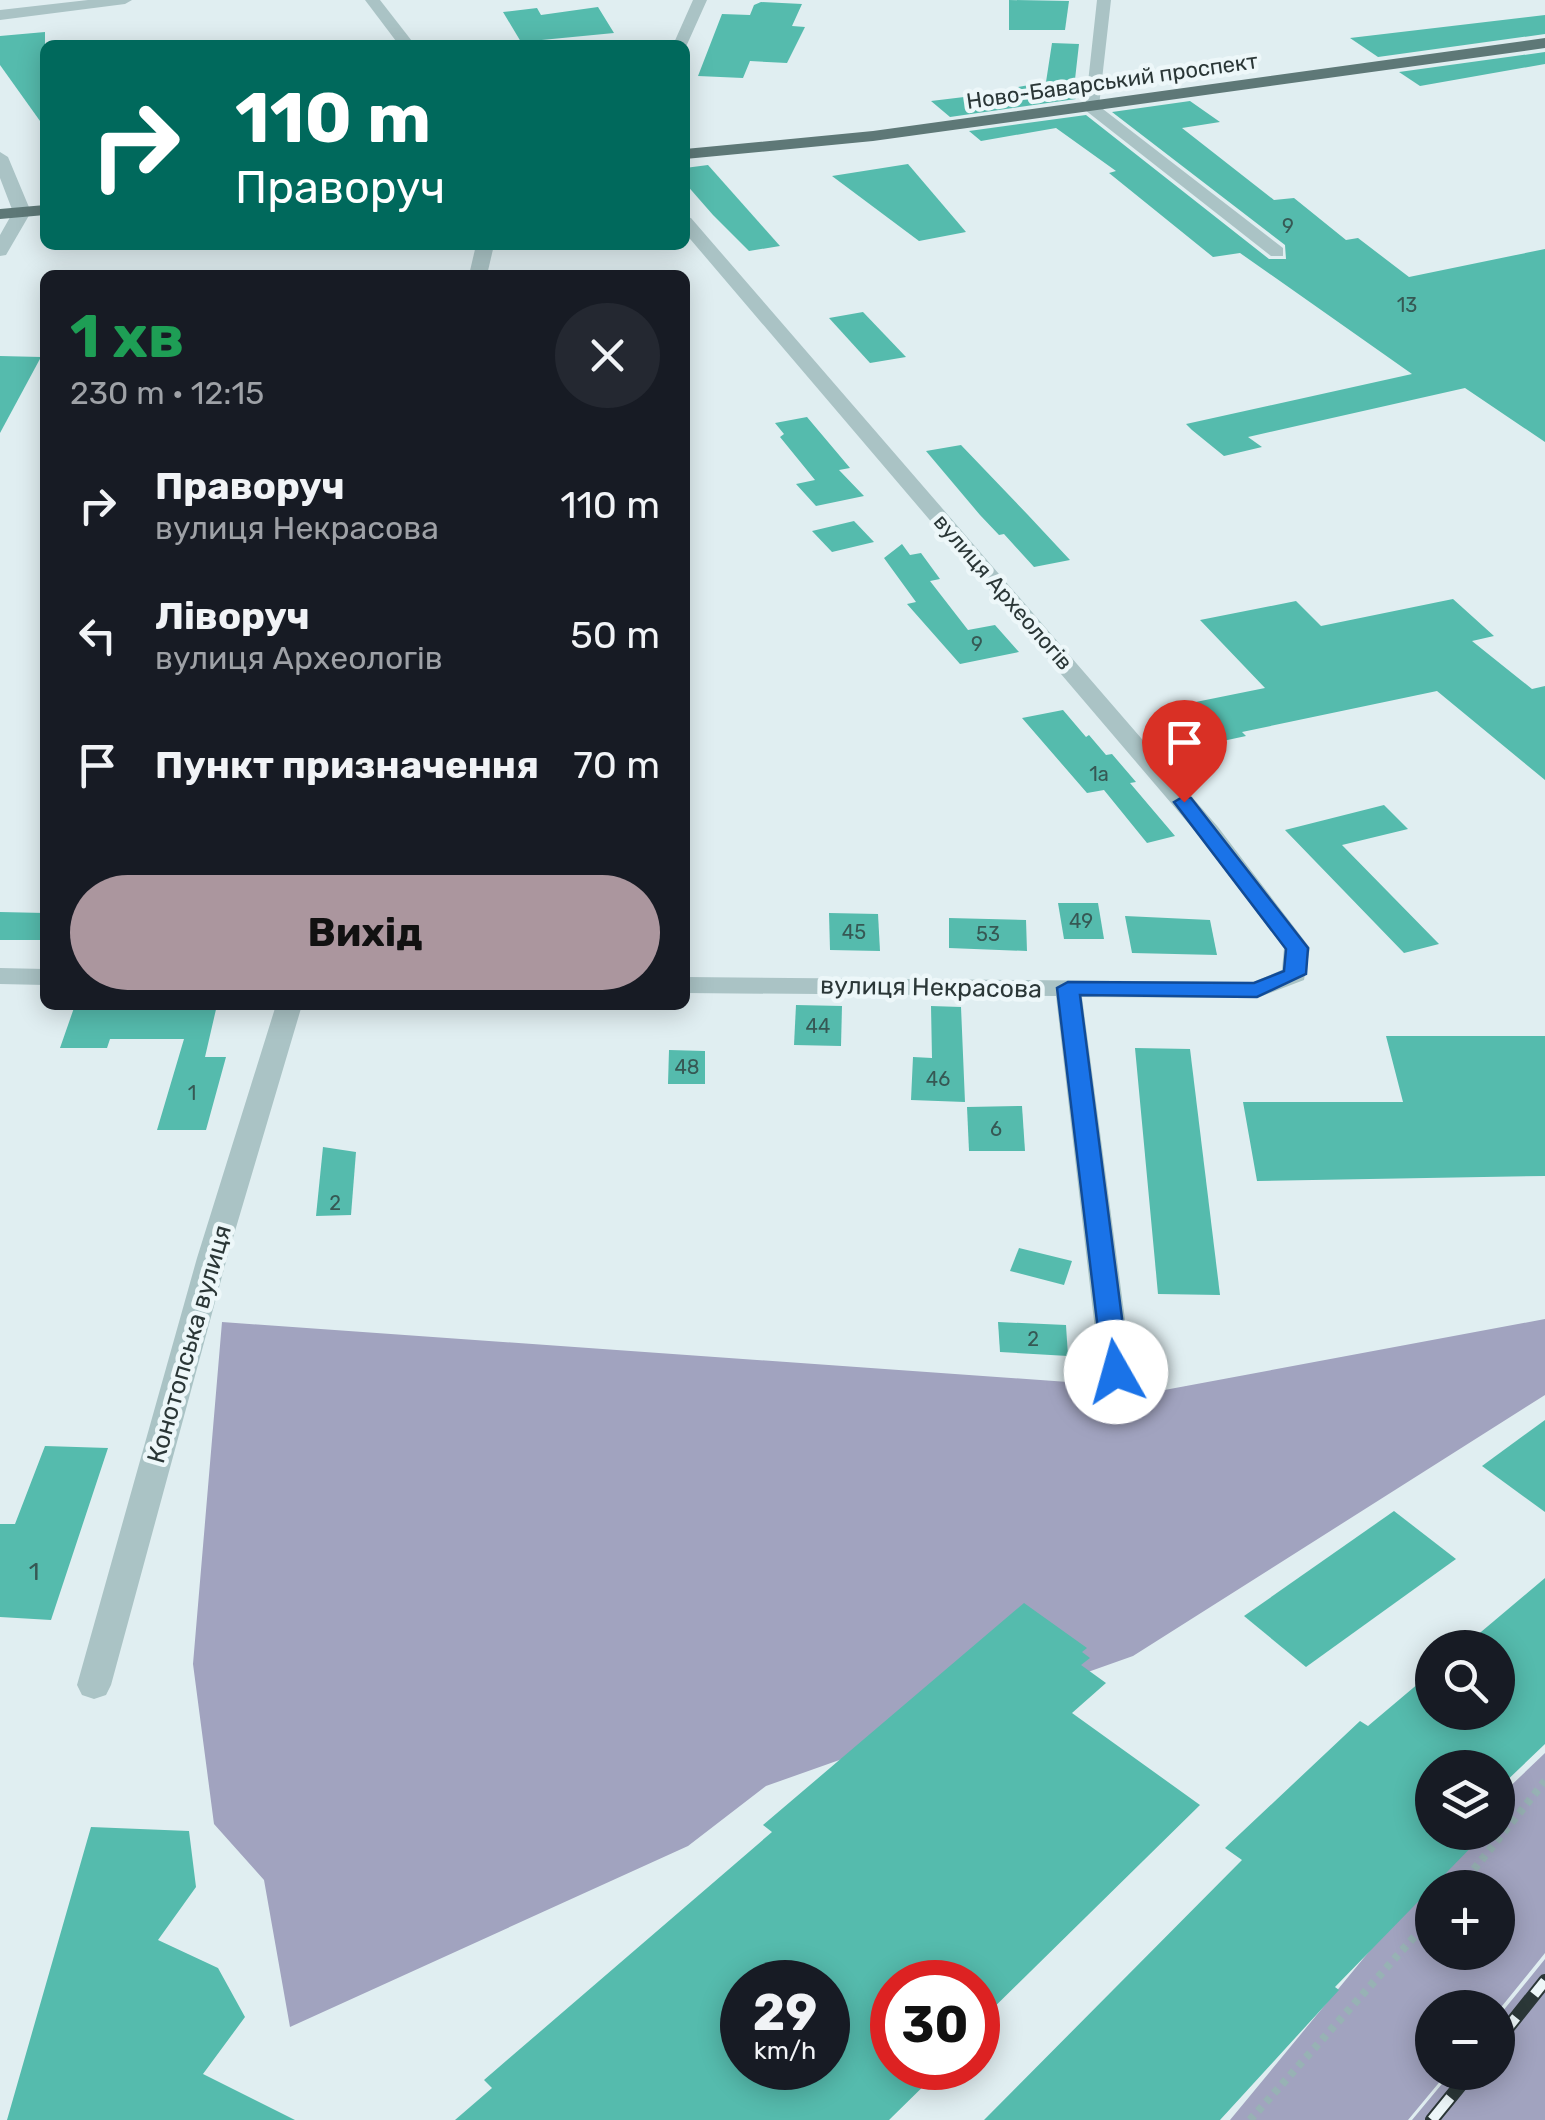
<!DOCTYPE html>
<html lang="uk">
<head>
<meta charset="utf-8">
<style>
  body { margin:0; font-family:Rubik,sans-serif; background:#242831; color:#f1f3f6; height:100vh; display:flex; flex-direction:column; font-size:38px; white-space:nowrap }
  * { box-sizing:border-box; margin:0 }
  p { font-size:32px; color:#9ea1a6 }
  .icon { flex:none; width:55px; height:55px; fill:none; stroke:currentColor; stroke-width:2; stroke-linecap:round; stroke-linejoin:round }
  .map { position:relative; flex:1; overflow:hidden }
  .panel { position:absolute; left:40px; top:270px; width:650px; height:740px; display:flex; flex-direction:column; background:#171b24; border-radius:15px; box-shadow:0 5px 25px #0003 }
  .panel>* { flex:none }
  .top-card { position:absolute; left:40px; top:40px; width:650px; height:210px; border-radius:15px; box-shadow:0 5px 25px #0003; background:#00695c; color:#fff; overflow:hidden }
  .fabs { position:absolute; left:1415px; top:1630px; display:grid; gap:20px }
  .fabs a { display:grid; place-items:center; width:100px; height:100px; border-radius:50%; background:#171b24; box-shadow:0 5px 25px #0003; font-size:50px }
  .speed { position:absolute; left:720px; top:1960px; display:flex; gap:20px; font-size:50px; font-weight:700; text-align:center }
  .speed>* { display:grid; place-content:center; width:130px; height:130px; border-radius:50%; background:#171b24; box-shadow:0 5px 25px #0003; line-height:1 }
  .speed small { font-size:25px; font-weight:400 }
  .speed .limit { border:15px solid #d22; background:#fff; color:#111 }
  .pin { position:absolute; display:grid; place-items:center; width:85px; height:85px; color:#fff; margin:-102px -42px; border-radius:50% 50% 50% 0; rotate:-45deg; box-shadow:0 0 10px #0007 }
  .pin .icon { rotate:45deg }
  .me { position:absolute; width:110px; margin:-55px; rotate:353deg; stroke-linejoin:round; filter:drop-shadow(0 0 8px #0008) }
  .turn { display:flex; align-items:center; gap:35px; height:210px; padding:0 30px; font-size:45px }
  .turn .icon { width:130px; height:130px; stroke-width:2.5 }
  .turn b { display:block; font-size:70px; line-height:85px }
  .round { display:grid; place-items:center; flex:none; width:105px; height:105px; border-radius:52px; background:#242831 }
  .summary { display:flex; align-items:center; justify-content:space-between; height:170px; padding:0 30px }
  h1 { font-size:60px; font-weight:700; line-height:75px; color:#1e9e55 }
  .button { display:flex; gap:20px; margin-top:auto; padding:20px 30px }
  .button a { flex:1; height:115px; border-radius:60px; background:#ab969e; color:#111; font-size:40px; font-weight:700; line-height:115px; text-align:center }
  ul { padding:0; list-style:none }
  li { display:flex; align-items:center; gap:30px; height:130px; padding:0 30px }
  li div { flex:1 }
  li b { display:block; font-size:38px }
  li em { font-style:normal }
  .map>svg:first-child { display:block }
  .green { fill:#a1a3bf; fill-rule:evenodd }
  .building { fill:#55bbad; fill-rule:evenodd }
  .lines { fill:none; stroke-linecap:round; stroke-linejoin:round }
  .path { stroke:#97b2b4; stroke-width:8; stroke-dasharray:6 6; stroke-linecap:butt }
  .minor { fill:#aac3c5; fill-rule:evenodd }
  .primary { fill:#5e7877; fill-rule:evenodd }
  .rail-casing { stroke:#2b3737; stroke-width:14 }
  .rail { stroke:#edf7f9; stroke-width:10; stroke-dasharray:29; stroke-linecap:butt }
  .route { fill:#1a73e8; stroke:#114b97; stroke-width:2.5 }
  .labels { text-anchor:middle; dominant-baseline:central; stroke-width:9; stroke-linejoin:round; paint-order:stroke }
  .number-label { font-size:20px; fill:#365854 }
  .far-street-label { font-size:22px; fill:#2b3737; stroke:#edf7f9 }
  .street-label { font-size:25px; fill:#2b3737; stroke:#edf7f9 }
  .near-number-label { font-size:25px; fill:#365854 }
</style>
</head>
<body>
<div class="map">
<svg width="1545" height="2120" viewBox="0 0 1545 2120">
  <rect width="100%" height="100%" fill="#e0eef1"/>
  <!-- green -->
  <g class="green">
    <polygon points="1545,1319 1545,1395 1133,1656 766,1786 688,1846 290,2027 264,1880 214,1824 193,1664 222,1322 1068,1382 1143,1394"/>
    <path d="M1545 1753V1953L1498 2011V2008H1432V2072L1447 2073 1408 2120H1230L1467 1833 1498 1832V1798ZM1432 1888H1498V1952H1432Z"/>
    <polygon points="1545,1959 1545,2120 1412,2120 1451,2073 1498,2072 1498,2017"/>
  </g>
  <!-- building -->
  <g class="building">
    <polygon points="1009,0 1069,1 1065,30 1009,30"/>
    <polygon points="761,2 802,4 792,26 805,27 787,63 750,61 743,78 698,76 722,14 750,15 754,5"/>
    <polygon points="598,7 614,33 521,42 503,12 537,8 541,15"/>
    <polygon points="1545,15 1545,34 1378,57 1350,38"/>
    <polygon points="45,32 45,128 0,65 0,36"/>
    <polygon points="1052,43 1079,44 1073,97 1076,99 950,117 931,101 1023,90 1018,87 1046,82"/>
    <polygon points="1545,52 1545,64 1420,86 1399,72"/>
    <polygon points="1190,101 1220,122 1182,128 1274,200 1294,198 1346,240 1358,238 1409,277 1545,249 1545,442 1465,388 1248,437 1262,447 1224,456 1192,430 1186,424 1412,374 1240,253 1213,257 1109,173 1116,171 1056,128 981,141 969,131 1086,115 1269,259 1286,259 1285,245 1112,112"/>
    <polygon points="908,164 966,232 919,241 832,176"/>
    <polygon points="708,165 780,246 749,251 713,215 685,183 685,168"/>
    <polygon points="863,312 906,357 870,363 829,318"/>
    <polygon points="0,356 41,357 0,433"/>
    <polygon points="807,417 850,468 839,470 864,496 816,506 796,484 815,480 780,437 784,434 775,423"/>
    <polygon points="961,445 1028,515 1070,560 1034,567 1004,534 999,535 980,515 926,451"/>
    <polygon points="854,521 874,542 832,552 812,531"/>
    <polygon points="902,544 910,555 921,553 940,579 930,581 968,630 995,625 1019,652 960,664 907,604 916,602 884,558"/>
    <polygon points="1453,599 1494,636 1472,641 1532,689 1545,686 1545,780 1437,691 1242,732 1246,736 1195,747 1161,709 1265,688 1200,620 1296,601 1321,626"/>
    <polygon points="1063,710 1086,737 1089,735 1106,755 1112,754 1136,782 1130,783 1175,836 1147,843 1104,790 1087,793 1022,718"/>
    <polygon points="1384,805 1408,829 1342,845 1439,944 1404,953 1285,830"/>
    <polygon points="1058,903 1098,903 1104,939 1064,939"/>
    <polygon points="0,912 45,913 45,940 0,940"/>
    <polygon points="829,913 878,914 880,951 830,950"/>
    <polygon points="1125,916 1210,920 1217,955 1132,953"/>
    <polygon points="949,918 1026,920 1027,951 949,948"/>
    <polygon points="75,1005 217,1005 205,1057 226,1057 206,1130 157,1130 184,1039 110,1039 107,1048 60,1048"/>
    <polygon points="796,1005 842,1006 841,1046 794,1045"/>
    <polygon points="931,1006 961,1007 965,1102 911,1100 913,1057 932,1058"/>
    <polygon points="1386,1036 1545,1036 1545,1176 1257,1181 1243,1102 1403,1102"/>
    <polygon points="1135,1048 1190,1049 1220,1295 1158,1294"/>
    <polygon points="669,1050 705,1051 705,1084 668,1084"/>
    <polygon points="1022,1106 1025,1151 969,1151 967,1107"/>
    <polygon points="323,1147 356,1152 351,1215 316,1216"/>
    <polygon points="1019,1248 1072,1261 1064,1285 1010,1271"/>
    <polygon points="998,1322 1066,1325 1068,1356 1000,1352"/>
    <polygon points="1545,1420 1545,1512 1482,1466"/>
    <polygon points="45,1446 108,1448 51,1620 0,1617 0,1524 15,1524"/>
    <polygon points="1394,1511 1456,1559 1306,1667 1244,1616"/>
    <polygon points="1545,1578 1545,1744 1498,1789 1498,1768 1432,1768 1432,1832 1486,1832 1335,1987 1339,1990 1220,2120 984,2120 1242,1860 1225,1848 1360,1721 1368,1726 1432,1672 1432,1712 1498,1712 1498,1648 1462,1648"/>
    <path d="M1024 1603 1087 1648 1082 1652 1090 1658 1081 1665 1106 1683 1072 1713 1200 1805 978 2023V1982H892V2068H942L889 2120H455L492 2088 484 2080 772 1832 763 1825ZM742 1982H828V2068H742Z"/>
    <polygon points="91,1827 189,1831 196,1887 158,1940 218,1968 245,2017 203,2074 295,2120 7,2120"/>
  </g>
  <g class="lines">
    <!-- path -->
    <g class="path">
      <polyline points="1459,1888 1545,1781"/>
      <polyline points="1250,2120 1432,1917"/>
    </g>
    <!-- minor -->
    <g class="minor">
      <polygon points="88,0 132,0 125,4 0,20 0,10"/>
      <polygon points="365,0 380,0 415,45 399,45"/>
      <polygon points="693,0 707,0 685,49 685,45 673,45"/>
      <polygon points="1097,0 1111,0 1099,106 1283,248 1283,256 1271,256 1085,110"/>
      <polygon points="0,152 8,157 31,212 6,255 0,256 0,235 13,212 0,178"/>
      <polygon points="685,217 691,218 1218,827 1310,948 1304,980 1257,998 1082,997 1132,1372 1127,1380 1116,1383 1105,1380 1100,1372 1056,996 685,993 685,977 1253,982 1282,970 1284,948 1200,837 685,233"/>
      <polygon points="476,245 494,245 487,275 469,275"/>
      <polygon points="0,968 45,969 45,985 0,984"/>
      <polygon points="276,1005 302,1005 227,1258 111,1685 106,1695 94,1699 82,1695 77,1685 197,1258"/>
    </g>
    <!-- primary -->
    <g class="primary">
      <polygon points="1545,38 1545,48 873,141 685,159 685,149 873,131"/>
      <polygon points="45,205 45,215 0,219 0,209"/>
    </g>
    <defs>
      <g id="rail">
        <polyline points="1498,2040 1545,1981"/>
        <polyline points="1432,2120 1471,2072"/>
      </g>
    </defs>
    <!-- rail casing -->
    <use href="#rail" class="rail-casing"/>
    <!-- rail -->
    <use href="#rail" class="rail"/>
  </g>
  <!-- route -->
  <polygon class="route" points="1184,796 1191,798 1308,948 1306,974 1257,997 1080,995 1129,1372 1125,1379 1107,1379 1103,1372 1057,988 1068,982 1254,983 1284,971 1286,949 1174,802"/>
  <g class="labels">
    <!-- number labels -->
    <g class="number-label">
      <text x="1288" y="226">9</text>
      <text x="1407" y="305">13</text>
      <text x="977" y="644">9</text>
      <text x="1099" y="774">1а</text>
      <text x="1081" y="921">49</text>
      <text x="854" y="932">45</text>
      <text x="988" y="934">53</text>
      <text x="818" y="1026">44</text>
      <text x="687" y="1067">48</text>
      <text x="938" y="1079">46</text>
      <text x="192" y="1093">1</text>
      <text x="996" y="1129">6</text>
      <text x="335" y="1203">2</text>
      <text x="1033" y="1339">2</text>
    </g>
    <!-- far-street labels -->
    <g class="far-street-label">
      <text transform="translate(1112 81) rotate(-8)">Ново-Баварський проспект</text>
      <text transform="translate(1003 592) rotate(49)">вулиця Археологів</text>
    </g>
    <!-- street labels -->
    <g class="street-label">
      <text transform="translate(931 987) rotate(1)">вулиця Некрасова</text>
      <text transform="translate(189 1344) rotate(-74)">Конотопська вулиця</text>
    </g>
    <!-- near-number labels -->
    <g class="near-number-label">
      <text x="34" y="1571">1</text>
    </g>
  </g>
</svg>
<div class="fabs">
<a><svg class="icon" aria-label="search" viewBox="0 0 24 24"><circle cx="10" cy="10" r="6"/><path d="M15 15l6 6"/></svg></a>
<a><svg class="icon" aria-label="layers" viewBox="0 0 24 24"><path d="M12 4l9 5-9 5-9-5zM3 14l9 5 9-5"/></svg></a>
<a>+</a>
<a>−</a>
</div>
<div class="speed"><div>29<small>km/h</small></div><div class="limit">30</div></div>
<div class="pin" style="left:1184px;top:802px;background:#d93025"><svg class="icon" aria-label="arrive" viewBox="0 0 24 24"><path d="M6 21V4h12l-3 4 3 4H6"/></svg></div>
<svg class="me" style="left:1116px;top:1372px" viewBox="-20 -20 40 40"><circle r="19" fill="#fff"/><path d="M0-13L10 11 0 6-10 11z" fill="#1a73e8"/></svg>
<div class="top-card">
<div class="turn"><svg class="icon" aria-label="right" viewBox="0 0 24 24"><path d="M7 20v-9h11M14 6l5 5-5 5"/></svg><div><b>110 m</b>Праворуч</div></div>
</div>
<section class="panel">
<div class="summary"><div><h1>1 хв</h1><p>230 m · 12:15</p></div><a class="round"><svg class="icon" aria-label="close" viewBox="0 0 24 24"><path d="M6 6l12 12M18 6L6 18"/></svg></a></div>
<ul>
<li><svg class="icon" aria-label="right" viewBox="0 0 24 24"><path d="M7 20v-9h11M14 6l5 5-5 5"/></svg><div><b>Праворуч</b><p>вулиця Некрасова</p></div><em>110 m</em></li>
<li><svg class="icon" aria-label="left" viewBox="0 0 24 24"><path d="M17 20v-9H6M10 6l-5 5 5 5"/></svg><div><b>Ліворуч</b><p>вулиця Археологів</p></div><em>50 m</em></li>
<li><svg class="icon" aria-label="arrive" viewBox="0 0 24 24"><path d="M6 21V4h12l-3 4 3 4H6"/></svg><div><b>Пункт призначення</b></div><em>70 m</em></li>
</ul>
<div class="button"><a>Вихід</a></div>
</section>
</div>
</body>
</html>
